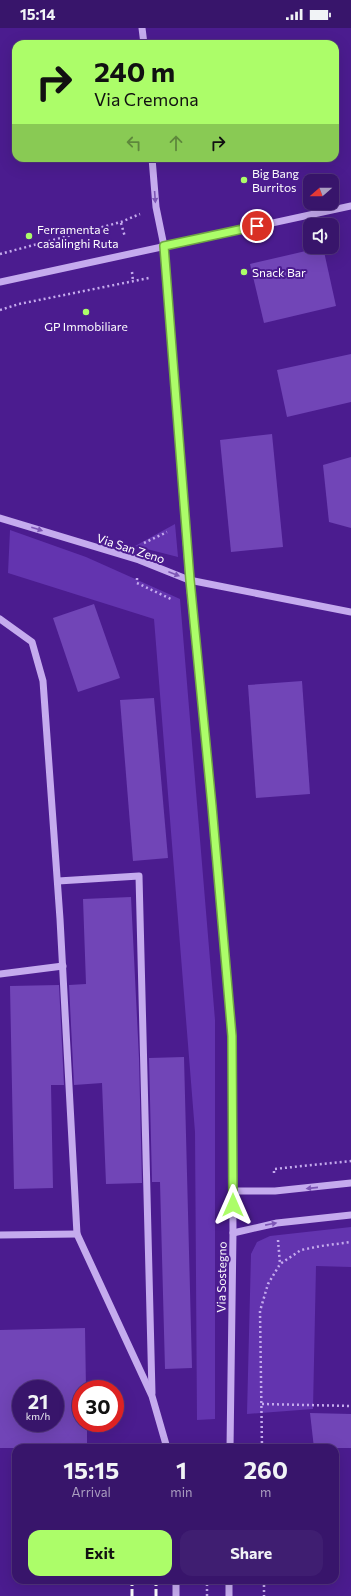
<!DOCTYPE html>
<html lang="en">
<head>
<meta charset="utf-8">
<style>
  body { margin:0; font-family:Commissioner,sans-serif; background:#3f1e71; color:#f1f3f6; height:100vh; display:flex; flex-direction:column; font-size:15px; white-space:nowrap }
  * { box-sizing:border-box; margin:0 }
  p { font-size:13px; color:#ab9fc1 }
  .icon { flex:none; width:22px; height:22px; fill:none; stroke:currentColor; stroke-width:2; stroke-linecap:round; stroke-linejoin:round }
  .map { position:relative; flex:1; overflow:hidden }
  .details { position:absolute; left:12px; top:1416px; width:327px; height:140px; display:flex; flex-direction:column; background:#38156b; border-radius:12px; box-shadow:0 4px 16px #0002,0 0 0 1px #52347e }
  .details>* { flex:none }
  .top-card { position:absolute; left:12px; top:12px; width:327px; height:122px; border-radius:12px; box-shadow:0 4px 16px #0002,0 0 0 1px #52347e; background:#acfd69; color:#111; overflow:hidden }
  .needle { width:26px; rotate:250deg }
  .controls { position:absolute; left:303px; top:146px; display:grid; gap:8px }
  .controls a { display:grid; place-items:center; width:36px; height:36px; border-radius:8px; background:#38156b; box-shadow:0 4px 16px #0002,0 0 0 1px #52347e; font-size:20px }
  .speed { position:absolute; left:12px; top:1352px; display:flex; gap:8px; font-size:20px; font-weight:700; text-align:center }
  .speed>* { display:grid; place-content:center; width:52px; height:52px; border-radius:50%; background:#38156b; box-shadow:0 4px 16px #0002,0 0 0 1px #52347e; line-height:1 }
  .speed small { font-size:10px; font-weight:400 }
  .speed .limit { border:6px solid #d22; background:#fff; color:#111 }
  .pin { position:absolute; display:grid; place-items:center; width:34px; height:34px; color:#fff; margin:-17px; border:2px solid #fff; border-radius:50%; box-shadow:0 1px 4px #0007 }
  .me { position:absolute; width:44px; margin:-22px; rotate:0deg; stroke-linejoin:round; filter:drop-shadow(0 0 3px #0008) }
  .turn { display:flex; align-items:center; gap:14px; height:84px; padding:0 16px; font-size:18px }
  .turn .icon { width:52px; height:52px; stroke-width:2.5 }
  .turn b { display:block; font-size:28px; line-height:34px }
  .lanes { display:flex; align-items:center; height:38px; padding:0 16px; background:#0003; justify-content:center; gap:20px; direction:ltr }
  .lanes .off { opacity:.35 }
  .eta { display:flex; justify-content:space-evenly; align-items:center; height:68px; text-align:center }
  .eta b { font-size:24px; font-weight:700; line-height:28px }
  .cta { display:flex; gap:8px; margin-top:auto; padding:8px 16px }
  .cta a { flex:1; height:46px; border-radius:12px; background:#acfd69; color:#111; font-size:16px; font-weight:700; line-height:46px; text-align:center }
  .cta a+a { background:#3f1e71; color:#f1f3f6 }
  .status { display:flex; justify-content:space-between; align-items:center; height:28px; padding:0 20px; background:#38156b; direction:ltr }
  .status svg { height:11px; fill:currentColor }
  .map>svg:first-child { display:block }
  .green { fill:#6334af }
  .building { fill:#7145b7; fill-rule:evenodd }
  .lines { fill:none; stroke-linecap:round; stroke-linejoin:round }
  .path { stroke:#c5abee; stroke-width:2.5; stroke-dasharray:2 3; stroke-linecap:butt }
  .minor { stroke:#c5abee; stroke-width:7 }
  .rail { stroke:#fff; stroke-width:3; stroke-dasharray:7 3; stroke-linecap:butt }
  .oneway { fill:#7c55b5 }
  .route-casing { stroke:#70a444; stroke-width:10 }
  .route { stroke:#acfd69; stroke-width:7 }
  .poi-dot { fill:#acfd69; stroke:#4b1c8f; stroke-width:1.5 }
  .labels { text-anchor:middle; dominant-baseline:central; stroke-width:4; stroke-linejoin:round; paint-order:stroke }
  .poi-label { font-size:12px; fill:#fff; stroke:#4b1c8f; text-anchor:start }
  .street-label { font-size:12px; fill:#fff; stroke:#4b1c8f }
</style>
</head>
<body>
<div class="status"><b>15:14</b><svg viewBox="0 0 49 12"><path d="M0 12V9h3v3zM5 12V6h3v6zM10 12V3h3v9zM15 12V0h3v12zM26 1h20v11H26zM47 4h2v5h-2z"/></svg></div>
<div class="map">
<svg width="351" height="1568" viewBox="0 0 351 1568">
  <rect width="100%" height="100%" fill="#4b1c8f"/>
  <!-- green -->
  <g class="green">
    <polygon points="175,496 178,529 135,518"/>
    <polygon points="10,502 86,529 180,571 215,992 215,1391 197,1392 195,1104 154,591 8,545"/>
    <polygon points="351,1199 351,1239 316,1238 313,1381 247,1386 251,1226 257,1214 270,1208"/>
  </g>
  <!-- building -->
  <g class="building">
    <polygon points="323,219 336,278 264,295 250,236"/>
    <polygon points="351,326 351,374 287,389 277,342"/>
    <polygon points="272,406 283,519 231,524 220,412"/>
    <polygon points="351,429 351,500 329,494 323,437"/>
    <polygon points="94,576 120,650 78,664 53,590"/>
    <polygon points="302,653 310,766 256,770 248,657"/>
    <polygon points="154,670 168,830 133,833 120,672"/>
    <polygon points="131,869 139,1030 142,1155 106,1156 102,1055 74,1057 69,957 86,956 83,871"/>
    <polygon points="59,957 64,1057 51,1057 53,1160 14,1161 10,958"/>
    <polygon points="184,1029 192,1340 165,1341 160,1154 152,1154 149,1030"/>
    <path d="M85 1300 86 1361H81V1395H87V1420H0V1302ZM21 1361H55V1395H21Z"/>
    <polygon points="310,1385 351,1386 351,1420 314,1420"/>
  </g>
  <g class="lines">
    <!-- path -->
    <g class="path">
      <polyline points="121,195 125,209"/>
      <polyline points="0,226 121,194 140,186"/>
      <polyline points="132,244 133,253"/>
      <polyline points="0,282 19,276 149,250"/>
      <polyline points="144,515 167,504"/>
      <polyline points="137,550 137,555 173,572"/>
      <polyline points="274,1145 274,1141 351,1133"/>
      <polyline points="278,1212 280,1236"/>
      <polyline points="262,1376 351,1378"/>
      <polyline points="262,1420 260,1283 268,1256 280,1236 301,1222 321,1218 351,1214"/>
      <polyline points="264,1552 264,1568"/>
      <polyline points="207,1568 207,1552"/>
    </g>
    <!-- minor -->
    <g class="minor">
      <polyline points="142,0 144,16"/>
      <polyline points="152,130 156,179 164,218 189,552 212,778 232,1008 233,1205 230,1420"/>
      <polyline points="0,254 351,178"/>
      <polyline points="0,490 139,532 189,552 351,584"/>
      <polyline points="0,591 32,614 43,653 60,891 77,1206 152,1368 167,1420"/>
      <polyline points="58,853 139,848 152,1365"/>
      <polyline points="0,946 63,938"/>
      <polyline points="233,1163 275,1163 351,1155"/>
      <polyline points="233,1205 277,1195 351,1187"/>
      <polyline points="0,1207 77,1206"/>
      <polyline points="176,1552 176,1568"/>
      <polyline points="229,1568 229,1552"/>
    </g>
    <!-- rail -->
    <g class="rail">
      <polyline points="132,1568 132,1552"/>
      <polyline points="156,1568 156,1552"/>
    </g>
  </g>
  <!-- one-way arrows -->
  <defs><path id="oneway-solid" d="M-6-.8H1V-3.2L6.5 0L1 3.2V.8H-6Z"/></defs>
  <g class="oneway">
    <use href="#oneway-solid" transform="translate(155 169) rotate(86)"/>
    <use href="#oneway-solid" transform="translate(37 501) rotate(17)"/>
    <use href="#oneway-solid" transform="translate(174 546) rotate(21)"/>
    <use href="#oneway-solid" transform="translate(312 1160) rotate(174)"/>
    <use href="#oneway-solid" transform="translate(271 1196) rotate(-11)"/>
  </g>
  <g class="lines">
    <defs>
      <polyline id="route" points="233,1177 232,1008 212,778 190,552 164,218 257,198"/>
    </defs>
    <!-- route casing -->
    <use href="#route" class="route-casing"/>
    <!-- route -->
    <use href="#route" class="route"/>
  </g>
  <!-- markers -->
  <g class="poi-dot">
    <circle cx="244" cy="152" r="4"/>
    <circle cx="29" cy="208" r="4"/>
    <circle cx="244" cy="244" r="4"/>
    <circle cx="86" cy="284" r="4"/>
  </g>
  <g class="labels">
    <!-- poi labels -->
    <g class="poi-label">
      <text x="252" y="145">Big Bang<tspan x="252" dy="14">Burritos</tspan></text>
      <text x="37" y="201">Ferramenta e<tspan x="37" dy="14">casalinghi Ruta</tspan></text>
      <text x="252" y="244">Snack Bar</text>
      <text x="86" y="298" text-anchor="middle">GP Immobiliare</text>
    </g>
    <!-- street labels -->
    <g class="street-label">
      <text transform="translate(131 520) rotate(18)">Via San Zeno</text>
      <text transform="translate(221 1249) rotate(-89)">Via Sostegno</text>
    </g>
  </g>
</svg>
<div class="controls">
<a><svg class="needle" viewBox="-14 -14 28 28"><path d="M0-13l5 13h-10z" fill="#e53935"/><path d="M0 13l5-13h-10z" fill="#ab9fc1"/></svg></a>
<a><svg class="icon" aria-label="sound" viewBox="0 0 24 24"><path d="M4 9h4l5-4v14l-5-4H4zM17 9q2 3 0 6"/></svg></a>
</div>
<div class="speed"><div>21<small>km/h</small></div><div class="limit">30</div></div>
<div class="pin" style="left:257px;top:198px;background:#d93025"><svg class="icon" aria-label="arrive" viewBox="0 0 24 24"><path d="M6 21V4h12l-3 4 3 4H6"/></svg></div>
<svg class="me" style="left:233px;top:1177px" viewBox="-20 -20 40 40"><path d="M0-17L14 15 0 8-14 15z" fill="#acfd69" stroke="#fff" stroke-width="4"/></svg>
<div class="top-card">
<div class="turn"><svg class="icon" aria-label="right" viewBox="0 0 24 24"><path d="M7 20v-9h11M14 6l5 5-5 5"/></svg><div><b>240 m</b>Via Cremona</div></div>
<div class="lanes"><svg class="icon off" aria-label="left" viewBox="0 0 24 24"><path d="M17 20v-9H6M10 6l-5 5 5 5"/></svg><svg class="icon off" aria-label="ahead" viewBox="0 0 24 24"><path d="M12 20V5M6 11l6-6 6 6"/></svg><svg class="icon" aria-label="right" viewBox="0 0 24 24"><path d="M7 20v-9h11M14 6l5 5-5 5"/></svg></div>
</div>
<section class="details">
<div class="eta">
<div><b>15:15</b><p>Arrival</p></div>
<div><b>1</b><p>min</p></div>
<div><b>260</b><p>m</p></div>
</div>
<div class="cta"><a>Exit</a><a>Share</a></div>
</section>
</div>
</body>
</html>
